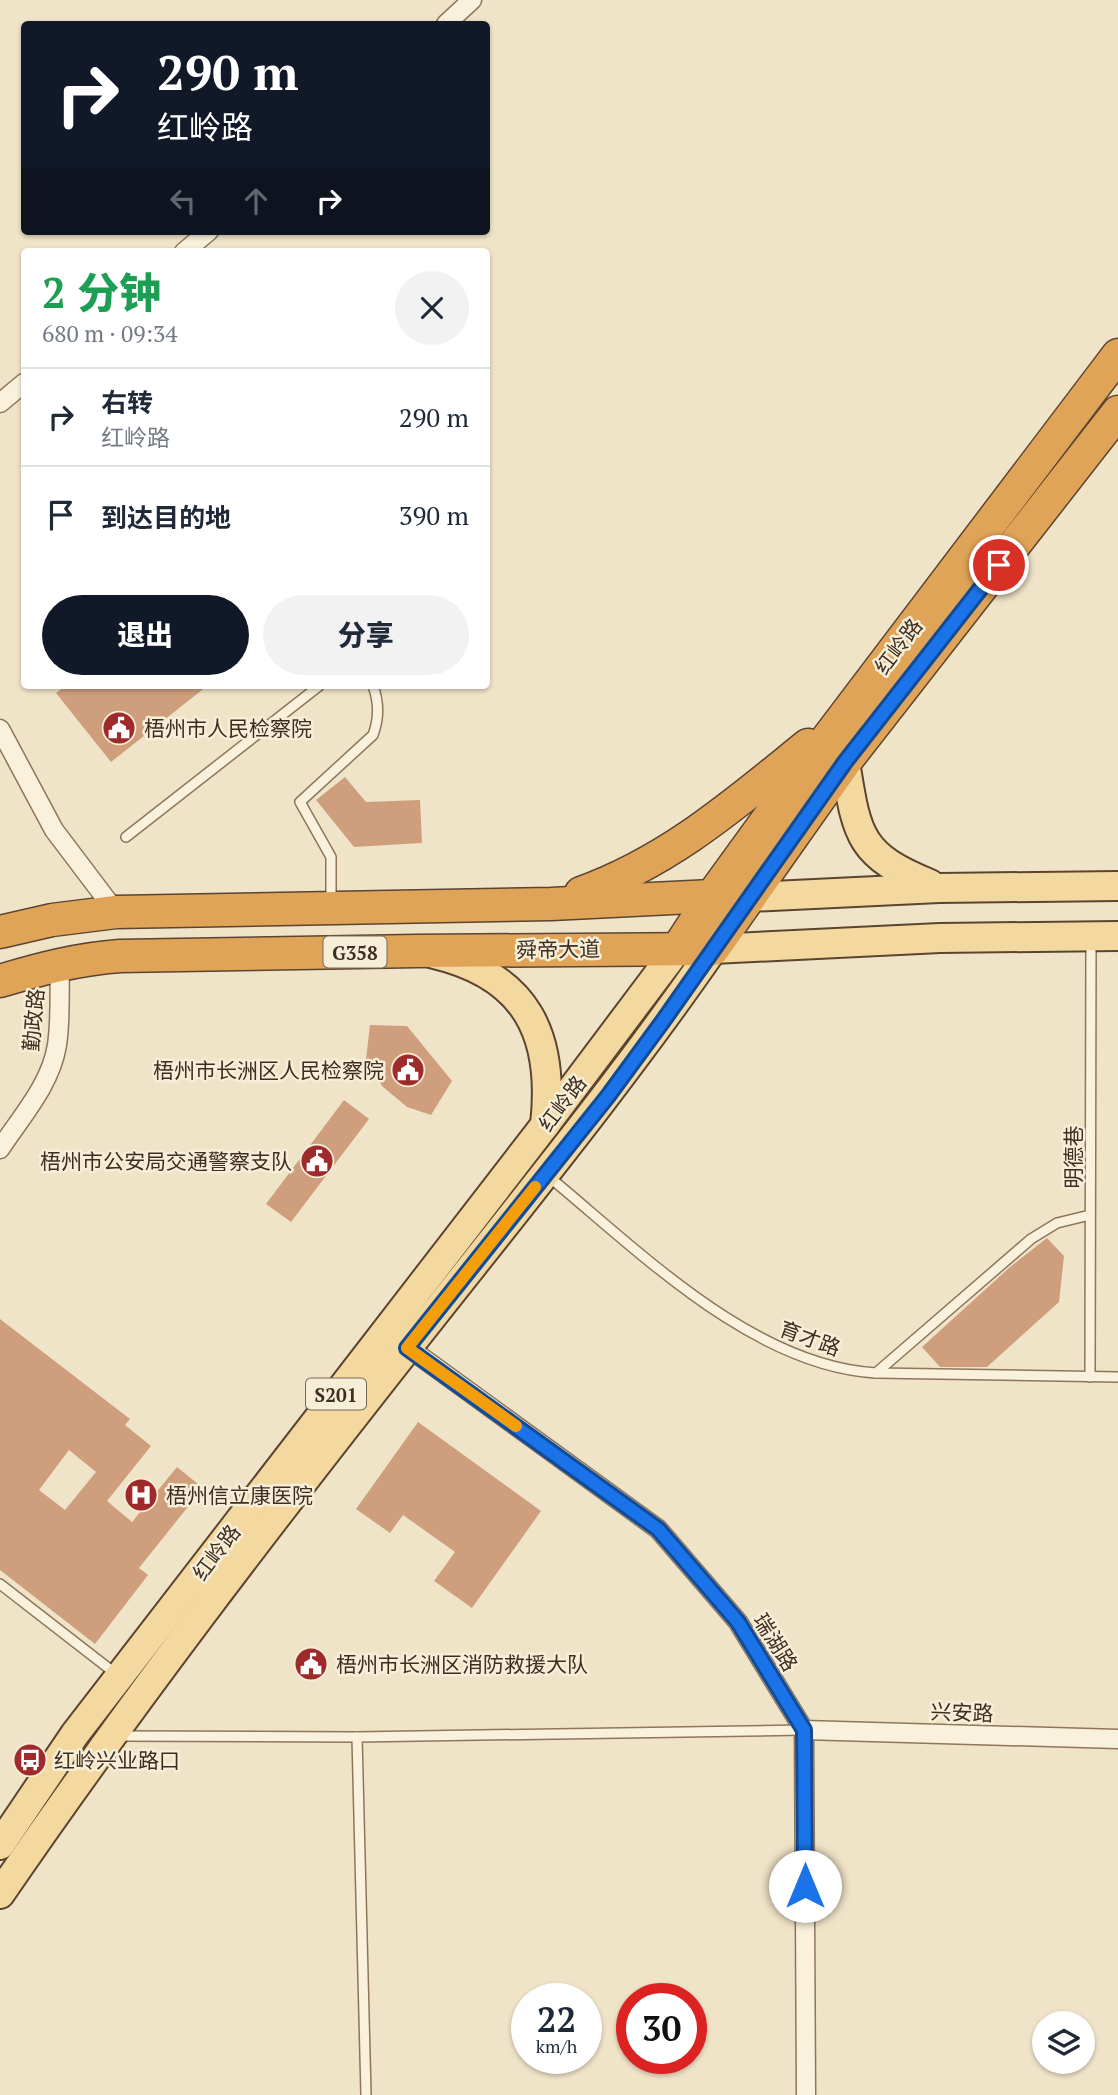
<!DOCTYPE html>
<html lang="zh">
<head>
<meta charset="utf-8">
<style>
  body { margin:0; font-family:"PT Serif","Noto Sans SC",serif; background:#f2f2f3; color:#1f2937; height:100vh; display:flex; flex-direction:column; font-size:26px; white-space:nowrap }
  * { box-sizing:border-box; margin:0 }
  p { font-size:23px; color:#747a83 }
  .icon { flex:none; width:38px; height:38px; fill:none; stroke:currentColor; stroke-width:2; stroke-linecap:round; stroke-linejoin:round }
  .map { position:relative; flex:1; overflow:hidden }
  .sheet { position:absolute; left:21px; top:248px; width:469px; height:441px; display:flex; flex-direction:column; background:#fff; border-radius:7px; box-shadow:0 2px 5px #0004 }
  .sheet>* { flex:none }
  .hud { position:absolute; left:21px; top:21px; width:469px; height:214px; border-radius:7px; box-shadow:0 2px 5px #0004; background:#111827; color:#fff; overflow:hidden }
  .tools { position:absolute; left:1032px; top:2011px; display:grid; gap:14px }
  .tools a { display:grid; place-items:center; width:63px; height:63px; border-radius:50%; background:#fff; box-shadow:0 2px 5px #0004; font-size:35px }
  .speed { position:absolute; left:511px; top:1983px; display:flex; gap:14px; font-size:35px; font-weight:700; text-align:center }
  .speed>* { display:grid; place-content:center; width:91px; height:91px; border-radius:50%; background:#fff; box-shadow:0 2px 5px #0004; line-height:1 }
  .speed small { font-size:18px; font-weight:400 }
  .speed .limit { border:10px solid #d22; background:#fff; color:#111 }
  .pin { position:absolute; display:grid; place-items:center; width:60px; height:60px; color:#fff; margin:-30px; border:4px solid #fff; border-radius:50%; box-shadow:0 2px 7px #0007 }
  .me { position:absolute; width:77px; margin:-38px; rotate:0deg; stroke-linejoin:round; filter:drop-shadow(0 0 5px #0008) }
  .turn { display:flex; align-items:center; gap:24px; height:147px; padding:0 21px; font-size:32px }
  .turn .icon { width:91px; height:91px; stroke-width:2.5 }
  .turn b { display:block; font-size:49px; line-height:60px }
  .lanes { display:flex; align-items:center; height:66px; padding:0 21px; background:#0003; justify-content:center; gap:35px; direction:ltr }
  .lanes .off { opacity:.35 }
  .round { display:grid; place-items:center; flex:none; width:74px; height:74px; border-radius:37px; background:#f2f2f3 }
  .headline { display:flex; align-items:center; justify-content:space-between; height:119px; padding:0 21px }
  h1 { font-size:42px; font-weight:800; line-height:52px; color:#1e9e55 }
  .primary-button { display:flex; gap:14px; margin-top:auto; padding:14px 21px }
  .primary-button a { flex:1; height:80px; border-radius:42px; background:#111827; color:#fff; font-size:28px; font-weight:800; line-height:80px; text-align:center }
  .primary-button a+a { background:#f2f2f3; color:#1f2937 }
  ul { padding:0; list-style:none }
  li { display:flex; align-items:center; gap:21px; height:98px; padding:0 21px; border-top:2px solid #e0e1e3 }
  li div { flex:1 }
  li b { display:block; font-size:26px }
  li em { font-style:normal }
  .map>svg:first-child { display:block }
  .building { fill:#cf9f7d; fill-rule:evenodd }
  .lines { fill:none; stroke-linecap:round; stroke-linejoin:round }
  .lane-casing { stroke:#8d765c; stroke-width:12 }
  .street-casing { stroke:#8d765c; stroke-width:21 }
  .primary-casing { stroke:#5b4430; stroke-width:32 }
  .highway-casing { stroke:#5b4430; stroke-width:35 }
  .lane { stroke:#faf1dc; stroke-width:9 }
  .street { stroke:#faf1dc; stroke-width:18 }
  .primary { stroke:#f3d9a0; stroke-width:28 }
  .highway { stroke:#e0a458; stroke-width:32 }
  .route-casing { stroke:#114b97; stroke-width:18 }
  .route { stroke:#1a73e8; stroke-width:12 }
  .slow { stroke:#f59e0b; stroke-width:12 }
  .labels { text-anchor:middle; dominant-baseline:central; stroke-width:5; stroke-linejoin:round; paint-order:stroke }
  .shield { fill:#f7eed8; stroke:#756857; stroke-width:2 }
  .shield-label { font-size:19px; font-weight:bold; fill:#3d2e20 }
  .street-label { font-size:21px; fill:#3d2e20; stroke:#f7eed8 }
  .poi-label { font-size:21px; fill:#3d2e20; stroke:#f7eed8; text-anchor:start }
</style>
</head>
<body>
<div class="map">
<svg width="1118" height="2095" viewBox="0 0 1118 2095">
  <rect width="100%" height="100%" fill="#f0e4c8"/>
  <!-- building -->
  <g class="building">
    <polygon points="65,686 207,686 111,762 56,693"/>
    <polygon points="345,777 366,802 420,800 422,843 354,847 316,800"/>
    <polygon points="370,1025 407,1026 452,1081 431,1115 407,1107 382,1086 366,1059"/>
    <polygon points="344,1100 369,1119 291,1222 266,1204"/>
    <polygon points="1047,1238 1064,1256 1059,1302 987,1367 940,1367 922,1347 1010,1267"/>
    <path d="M0 1319 130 1419 125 1425 151 1446 107 1501 132 1522 177 1467 203 1488 139 1568 148 1575 95 1644 0 1570ZM69 1450 96 1472 65 1510 39 1490Z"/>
    <polygon points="418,1422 541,1511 472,1608 434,1581 455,1552 403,1515 390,1533 356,1509"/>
  </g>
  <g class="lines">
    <defs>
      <g id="lane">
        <polyline points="126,837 319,686"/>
        <path d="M331 902V857L300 802 373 735C379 719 379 702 373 686"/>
        <path d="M548 1176C639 1251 753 1366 876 1373L1118 1377"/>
        <polyline points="876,1373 1031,1239 1057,1223 1090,1215"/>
        <polyline points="1090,1377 1091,941"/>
        <polyline points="0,1584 116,1674"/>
        <polyline points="120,1736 357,1737 804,1730"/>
        <polyline points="357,1737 366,2095"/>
      </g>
      <g id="street">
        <polyline points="446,24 472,0"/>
        <polyline points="184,252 209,231"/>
        <polyline points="0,403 24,383"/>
        <polyline points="0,729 54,830 116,912"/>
        <path d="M0 1149C21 1117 51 1084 57 1045 61 1019 59 991 60 964"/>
        <polyline points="402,1343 658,1529 738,1622 804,1730 806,2095"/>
        <polyline points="804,1730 1118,1739"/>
      </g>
      <g id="primary">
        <path d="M845 762C857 835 858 855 930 884"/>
        <polyline points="750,897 939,888 1118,886"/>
        <path d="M434 954C527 976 555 1035 545 1125"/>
        <polyline points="0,1845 75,1734 545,1125 678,948"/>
        <path d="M0 1894C129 1706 268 1525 409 1346 512 1215 618 1086 713 949L940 938 1118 936"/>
      </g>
      <g id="highway">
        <path d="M581 893C670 861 736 803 808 745"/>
        <polyline points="0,932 52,920 116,912 551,904 712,896 750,897"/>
        <polyline points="678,948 712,896 802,772 1118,355"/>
        <path d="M0 981C40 969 78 959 120 956L417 951 713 949 845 762 1118 412"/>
      </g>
    </defs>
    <!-- lane casing -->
    <use href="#lane" class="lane-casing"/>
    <!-- street casing -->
    <use href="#street" class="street-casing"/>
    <!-- primary casing -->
    <use href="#primary" class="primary-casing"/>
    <!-- highway casing -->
    <use href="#highway" class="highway-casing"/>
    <!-- lane -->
    <use href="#lane" class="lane"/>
    <!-- street -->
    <use href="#street" class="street"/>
    <!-- primary -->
    <use href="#primary" class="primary"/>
    <!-- highway -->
    <use href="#highway" class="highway"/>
  </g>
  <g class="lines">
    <defs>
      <polyline id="route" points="805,1886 804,1730 738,1622 658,1529 407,1348 608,1096 663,1021 845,762 999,565"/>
    </defs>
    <!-- route casing -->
    <use href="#route" class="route-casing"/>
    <!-- route -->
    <use href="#route" class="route"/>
    <!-- slow -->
    <polyline class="slow" points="516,1426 407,1348 535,1187"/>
  </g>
  <!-- icons -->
  <defs>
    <symbol id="civic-disc" viewBox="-11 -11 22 22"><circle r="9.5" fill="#9e2a2b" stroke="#f7eed8"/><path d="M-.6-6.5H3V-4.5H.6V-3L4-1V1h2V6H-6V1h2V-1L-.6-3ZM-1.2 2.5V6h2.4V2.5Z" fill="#fff"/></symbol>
    <symbol id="hospital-disc" viewBox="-11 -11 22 22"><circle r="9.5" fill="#9e2a2b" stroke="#f7eed8"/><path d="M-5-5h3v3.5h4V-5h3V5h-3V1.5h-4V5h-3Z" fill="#fff"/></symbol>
    <symbol id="bus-disc" viewBox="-11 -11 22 22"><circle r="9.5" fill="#9e2a2b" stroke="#f7eed8"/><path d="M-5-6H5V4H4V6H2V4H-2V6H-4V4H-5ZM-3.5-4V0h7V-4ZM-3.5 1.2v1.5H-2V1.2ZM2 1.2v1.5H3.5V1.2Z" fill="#fff"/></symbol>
  </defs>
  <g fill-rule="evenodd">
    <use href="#civic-disc" x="100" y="709" width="38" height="38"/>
    <use href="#civic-disc" x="389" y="1051" width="38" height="38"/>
    <use href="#civic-disc" x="298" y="1142" width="38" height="38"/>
    <use href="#hospital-disc" x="122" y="1476" width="38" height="38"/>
    <use href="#civic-disc" x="292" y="1645" width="38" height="38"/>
    <use href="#bus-disc" x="11" y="1741" width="38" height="38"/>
  </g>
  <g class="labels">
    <!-- shield labels -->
    <g class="shield">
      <rect x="323.5" y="936.5" width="63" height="31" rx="5"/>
      <rect x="306" y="1378.5" width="60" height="31" rx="5"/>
    </g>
    <g class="shield-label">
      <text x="355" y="952">G358</text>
      <text x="336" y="1394">S201</text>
    </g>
    <!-- street labels -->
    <g class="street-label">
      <text transform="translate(898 646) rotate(-53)">红岭路</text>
      <text transform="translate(558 949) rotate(-1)">舜帝大道</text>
      <text transform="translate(33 1020) rotate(-85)">勤政路</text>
      <text transform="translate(562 1103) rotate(-53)">红岭路</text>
      <text transform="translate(1073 1157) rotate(-90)">明德巷</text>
      <text transform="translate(810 1338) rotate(20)">育才路</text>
      <text transform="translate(216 1552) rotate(-53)">红岭路</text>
      <text transform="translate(776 1642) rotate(58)">瑞湖路</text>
      <text transform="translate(962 1712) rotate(2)">兴安路</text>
    </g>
    <!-- poi labels -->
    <g class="poi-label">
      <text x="144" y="728">梧州市人民检察院</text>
      <text x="384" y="1070" text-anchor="end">梧州市长洲区人民检察院</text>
      <text x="292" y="1161" text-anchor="end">梧州市公安局交通警察支队</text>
      <text x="166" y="1495">梧州信立康医院</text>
      <text x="336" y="1664">梧州市长洲区消防救援大队</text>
      <text x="54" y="1760">红岭兴业路口</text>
    </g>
  </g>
</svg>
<div class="tools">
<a><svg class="icon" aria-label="layers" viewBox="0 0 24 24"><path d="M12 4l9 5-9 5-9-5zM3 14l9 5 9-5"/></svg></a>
</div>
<div class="speed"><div>22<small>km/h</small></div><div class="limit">30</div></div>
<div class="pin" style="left:999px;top:565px;background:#d93025"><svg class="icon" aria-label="arrive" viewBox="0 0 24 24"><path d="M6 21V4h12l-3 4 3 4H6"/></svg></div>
<svg class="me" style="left:805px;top:1886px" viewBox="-20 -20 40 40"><circle r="19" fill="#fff"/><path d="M0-13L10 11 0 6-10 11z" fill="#1a73e8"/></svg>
<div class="hud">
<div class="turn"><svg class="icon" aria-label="right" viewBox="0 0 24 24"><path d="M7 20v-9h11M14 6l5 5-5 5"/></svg><div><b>290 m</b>红岭路</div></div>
<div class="lanes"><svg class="icon off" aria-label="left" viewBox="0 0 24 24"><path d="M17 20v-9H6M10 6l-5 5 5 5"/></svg><svg class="icon off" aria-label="ahead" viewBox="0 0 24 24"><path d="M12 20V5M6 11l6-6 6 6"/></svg><svg class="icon" aria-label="right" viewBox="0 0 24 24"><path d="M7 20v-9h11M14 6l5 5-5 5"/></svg></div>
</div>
<section class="sheet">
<div class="headline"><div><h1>2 分钟</h1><p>680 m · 09:34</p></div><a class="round"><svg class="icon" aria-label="close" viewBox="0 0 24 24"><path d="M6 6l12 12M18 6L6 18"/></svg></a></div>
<ul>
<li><svg class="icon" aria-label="right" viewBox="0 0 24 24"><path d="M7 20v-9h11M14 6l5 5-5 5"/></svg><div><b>右转</b><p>红岭路</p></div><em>290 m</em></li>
<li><svg class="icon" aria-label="arrive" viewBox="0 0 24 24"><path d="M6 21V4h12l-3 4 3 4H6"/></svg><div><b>到达目的地</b></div><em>390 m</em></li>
</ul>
<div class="primary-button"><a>退出</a><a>分享</a></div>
</section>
</div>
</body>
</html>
